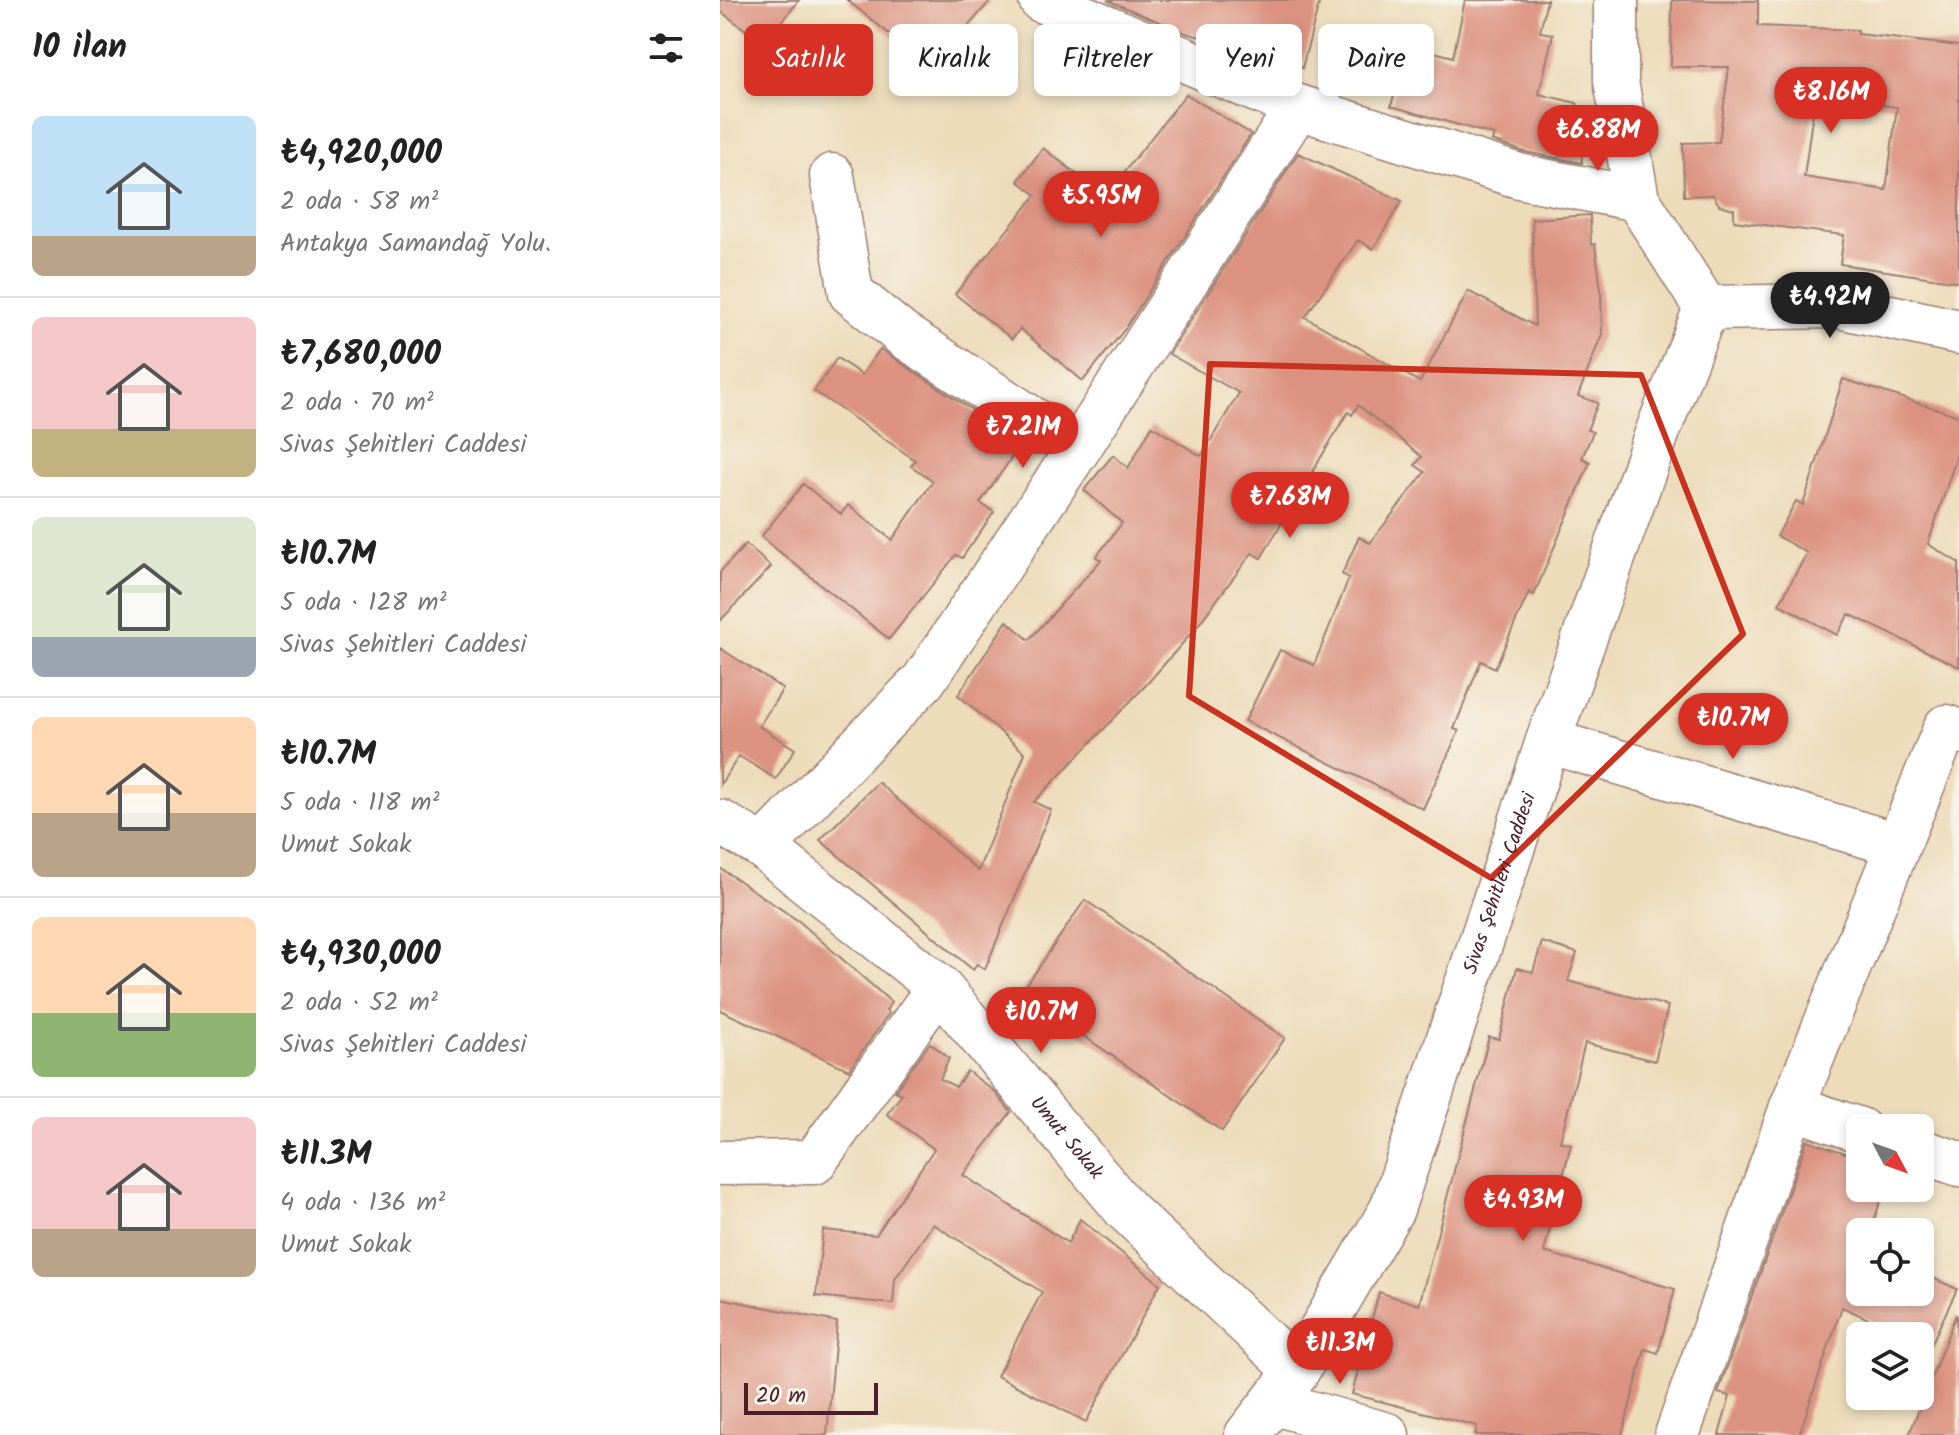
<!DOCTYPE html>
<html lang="tr">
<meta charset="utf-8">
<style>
:root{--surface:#fff;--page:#f6f6f6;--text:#222;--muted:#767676;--line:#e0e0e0;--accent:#d93025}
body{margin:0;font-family:Kalam,sans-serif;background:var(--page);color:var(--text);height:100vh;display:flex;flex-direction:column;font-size:30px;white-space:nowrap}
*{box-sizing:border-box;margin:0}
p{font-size:26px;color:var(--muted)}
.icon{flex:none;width:44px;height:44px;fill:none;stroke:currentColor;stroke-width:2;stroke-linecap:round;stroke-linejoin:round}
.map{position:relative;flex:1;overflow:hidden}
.sheet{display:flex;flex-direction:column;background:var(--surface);width:720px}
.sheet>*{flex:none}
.banner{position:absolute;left:24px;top:24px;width:760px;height:72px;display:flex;gap:16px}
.needle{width:52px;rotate:131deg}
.fabs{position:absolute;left:1126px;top:1114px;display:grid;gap:16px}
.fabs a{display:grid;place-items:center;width:88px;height:88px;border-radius:12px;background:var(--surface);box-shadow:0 4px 12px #0003;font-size:40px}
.scale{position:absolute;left:24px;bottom:20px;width:134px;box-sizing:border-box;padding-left:8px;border:4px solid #4a1f2b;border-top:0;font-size:22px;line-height:28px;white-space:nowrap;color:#4a1f2b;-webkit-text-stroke:6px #f7f3e8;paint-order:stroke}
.price{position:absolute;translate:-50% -68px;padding:0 18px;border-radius:28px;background:var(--accent);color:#fff;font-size:26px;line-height:52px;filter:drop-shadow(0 2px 4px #0008)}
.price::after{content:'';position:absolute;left:50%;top:48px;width:24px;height:18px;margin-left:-12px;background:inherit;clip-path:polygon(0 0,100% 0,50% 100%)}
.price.on{background:#222;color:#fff}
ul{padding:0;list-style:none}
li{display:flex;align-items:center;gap:24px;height:200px;padding:0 32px}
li+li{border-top:2px solid var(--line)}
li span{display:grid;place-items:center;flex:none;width:224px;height:160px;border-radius:12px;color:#555}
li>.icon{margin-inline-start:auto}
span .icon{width:96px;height:96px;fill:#fffc;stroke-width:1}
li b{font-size:34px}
h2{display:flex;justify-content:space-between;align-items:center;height:96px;padding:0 32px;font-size:34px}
.pill{padding:0 28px;border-radius:12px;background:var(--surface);box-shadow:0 4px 12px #0003;font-size:28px;line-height:72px}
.pill.on{background:var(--accent);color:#fff}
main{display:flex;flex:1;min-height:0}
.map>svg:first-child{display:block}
.building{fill:#dc9280;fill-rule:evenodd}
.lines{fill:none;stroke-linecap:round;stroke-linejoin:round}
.minor-casing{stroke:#9c7e72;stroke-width:47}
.minor{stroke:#fff;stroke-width:44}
.marked{fill:none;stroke:#c8321e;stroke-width:6;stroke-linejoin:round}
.labels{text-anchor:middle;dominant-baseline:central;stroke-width:7;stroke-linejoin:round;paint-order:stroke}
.street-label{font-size:20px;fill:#4a1f2b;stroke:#f7f3e8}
</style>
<main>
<section class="sheet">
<h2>10 ilan<svg class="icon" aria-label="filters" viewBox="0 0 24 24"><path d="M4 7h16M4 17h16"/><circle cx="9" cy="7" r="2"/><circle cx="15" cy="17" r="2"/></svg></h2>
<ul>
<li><span style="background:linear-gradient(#bfe0f5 75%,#b9a48a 0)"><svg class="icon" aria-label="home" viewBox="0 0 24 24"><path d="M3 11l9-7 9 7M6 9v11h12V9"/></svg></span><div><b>₺4,920,000</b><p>2 oda · 58 m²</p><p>Antakya Samandağ Yolu.</p></div></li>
<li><span style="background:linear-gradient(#f6c9c9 70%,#c2b280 0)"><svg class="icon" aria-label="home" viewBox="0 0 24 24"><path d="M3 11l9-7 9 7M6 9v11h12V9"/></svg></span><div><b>₺7,680,000</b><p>2 oda · 70 m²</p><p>Sivas Şehitleri Caddesi</p></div></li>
<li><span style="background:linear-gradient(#dfe7d0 75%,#9aa5b1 0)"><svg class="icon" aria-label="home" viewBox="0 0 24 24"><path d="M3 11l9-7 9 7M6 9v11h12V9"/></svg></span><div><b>₺10.7M</b><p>5 oda · 128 m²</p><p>Sivas Şehitleri Caddesi</p></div></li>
<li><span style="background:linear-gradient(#ffd9b3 60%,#b9a48a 0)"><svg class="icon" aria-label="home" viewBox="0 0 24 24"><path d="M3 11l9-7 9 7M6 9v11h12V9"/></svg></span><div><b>₺10.7M</b><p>5 oda · 118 m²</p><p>Umut Sokak</p></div></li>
<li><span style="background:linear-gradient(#ffd9b3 60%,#8fb573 0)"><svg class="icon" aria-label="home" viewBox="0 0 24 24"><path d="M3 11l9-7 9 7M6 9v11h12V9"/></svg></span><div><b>₺4,930,000</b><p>2 oda · 52 m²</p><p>Sivas Şehitleri Caddesi</p></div></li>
<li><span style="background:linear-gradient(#f6c9c9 70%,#b9a48a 0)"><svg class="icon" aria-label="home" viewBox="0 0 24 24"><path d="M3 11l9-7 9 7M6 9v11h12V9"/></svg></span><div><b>₺11.3M</b><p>4 oda · 136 m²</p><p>Umut Sokak</p></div></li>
</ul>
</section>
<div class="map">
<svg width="1239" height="1435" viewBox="0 0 1239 1435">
<rect width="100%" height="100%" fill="#f7f3e8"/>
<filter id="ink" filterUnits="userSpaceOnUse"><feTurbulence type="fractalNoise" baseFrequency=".0125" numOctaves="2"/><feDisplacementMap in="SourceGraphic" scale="16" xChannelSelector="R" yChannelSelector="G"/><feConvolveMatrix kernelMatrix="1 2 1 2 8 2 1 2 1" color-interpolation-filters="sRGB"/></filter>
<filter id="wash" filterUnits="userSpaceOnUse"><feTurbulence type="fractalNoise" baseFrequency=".006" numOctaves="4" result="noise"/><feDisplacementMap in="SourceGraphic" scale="32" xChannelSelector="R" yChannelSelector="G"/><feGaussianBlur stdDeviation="1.8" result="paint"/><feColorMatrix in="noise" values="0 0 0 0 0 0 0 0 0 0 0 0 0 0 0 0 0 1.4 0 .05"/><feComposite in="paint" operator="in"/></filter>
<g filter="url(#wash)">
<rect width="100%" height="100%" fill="#eddcba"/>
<g id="blocks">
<g class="building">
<polygon points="0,0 79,0 45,44 0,11"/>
<polygon points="127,0 271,0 212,68"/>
<polygon points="387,0 600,0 582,68 499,45 501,43 466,33"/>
<polygon points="745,0 827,0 820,32 833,34 819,94 857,103 862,163 805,152 772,141 774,135 671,106 688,45 733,57"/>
<path d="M952,0L1038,1V26L1138,30V34L1239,46V282L1120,264L1124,235L1014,221V209L999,205L993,195L964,196L963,143L999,142L1009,67H951ZM1095,96L1177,107L1166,190L1084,177Z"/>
<polygon points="466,94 531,134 405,329 363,381 300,329 292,339 235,294 316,195 298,181 323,148 385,196"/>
<polygon points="578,153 682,201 653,249 638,240 585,317 700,382 748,291 815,326 812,219 870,215 871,245 875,244 881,290 882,334 858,396 878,403 867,430 873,432 862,458 870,462 814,595 809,592 775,668 761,661 734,729 739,731 703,809 525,721 560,650 594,665 629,578 622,574 639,537 650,543 705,472 695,465 702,457 638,405 632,415 628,412 541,558 532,553 475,629 426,685 314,802 331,810 265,969 257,964 253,970 100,840 158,782 258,871 305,753 238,695 287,621 309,640 381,560 376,557 402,523 364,490 393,455 408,468 432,426 481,456 519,393 449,354"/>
<polygon points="160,349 302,443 260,503 274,512 242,558 236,555 169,639 41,537 83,484 121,514 128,505 172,540 213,481 191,466 195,460 94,391 117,358 142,375"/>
<polygon points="1123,379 1239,416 1239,449 1208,544 1239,563 1239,667 1129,614 1117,635 1059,604 1087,553 1057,536 1076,501 1083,505"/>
<polygon points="26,544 51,567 0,621 0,572"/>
<polygon points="0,648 63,689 39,726 75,749 56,779 19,756 0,785"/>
<polygon points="0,868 80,922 171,1002 166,1011 169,1013 129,1070 0,1010"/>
<polygon points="365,900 565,1038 502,1131 301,993"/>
<polygon points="822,942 857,953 848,981 948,1006 935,1061 865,1043 840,1142 851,1144 824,1252 955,1289 938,1353 925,1349 902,1435 755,1435 757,1426 632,1394 659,1292 699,1305 769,1037 779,1039 797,968 813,972"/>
<polygon points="210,1043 229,1058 220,1079 236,1087 247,1071 274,1091 291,1112 243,1175 348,1243 360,1219 440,1284 366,1422 277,1376 322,1292 213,1224 175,1279 173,1304 96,1296 103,1230 156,1235 214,1149 167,1114 182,1094 175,1091"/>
<polygon points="1087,1140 1140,1158 1140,1188 1165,1188 1150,1232 1140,1232 1140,1292 1200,1292 1200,1272 1237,1289 1210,1347 1200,1343 1200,1336 1186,1336 1122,1307 1079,1435 999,1435 1010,1396 998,1393"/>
<polygon points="0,1298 117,1322 107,1435 0,1435"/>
<polygon points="1236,1314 1239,1435 1189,1435"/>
</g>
</g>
</g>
<g filter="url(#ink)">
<use href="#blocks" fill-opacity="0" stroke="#9c7e72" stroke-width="2"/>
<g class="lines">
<defs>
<g id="minor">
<polyline points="321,0 578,107 799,176 917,199"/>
<polyline points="896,0 896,81 917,199 986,308"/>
<polyline points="112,176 131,293 183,335 358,449"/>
<polyline points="986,308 1119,306 1239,332"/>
<polyline points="828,741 1178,845"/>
<path id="s1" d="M0,822L43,847L219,987L406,1210L577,1371"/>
<polyline points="43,847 204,680 358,449 578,107"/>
<polyline points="1072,1107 1140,1130"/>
<polyline points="1200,1151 1239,1164"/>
<polyline points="0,1163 94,1162 219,987"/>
<polyline points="555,1403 667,1435"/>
<path id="s2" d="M527,1435L577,1371L672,1209L828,741L939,428L986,308"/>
<polyline points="957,1435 1072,1107 1226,727 1239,732"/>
</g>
</defs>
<use href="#minor" class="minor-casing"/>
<use href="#minor" class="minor"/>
</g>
</g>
<path class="marked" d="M490,364L921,375L1023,634L771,878L469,696Z"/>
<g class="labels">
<g class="street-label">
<text stroke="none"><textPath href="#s2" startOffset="612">Sivas Şehitleri Caddesi</textPath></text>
<text stroke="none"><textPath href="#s1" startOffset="472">Umut Sokak</textPath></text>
</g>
</g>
</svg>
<div class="fabs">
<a><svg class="needle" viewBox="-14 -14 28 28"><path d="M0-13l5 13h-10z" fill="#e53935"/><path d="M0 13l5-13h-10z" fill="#767676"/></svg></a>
<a><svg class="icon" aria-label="locate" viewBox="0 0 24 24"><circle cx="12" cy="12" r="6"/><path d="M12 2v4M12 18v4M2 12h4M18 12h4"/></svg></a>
<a><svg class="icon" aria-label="layers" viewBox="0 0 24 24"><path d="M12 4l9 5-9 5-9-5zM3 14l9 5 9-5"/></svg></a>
</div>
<div class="scale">20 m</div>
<b class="price" style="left:1111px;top:135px">₺8.16M</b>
<b class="price" style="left:878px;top:173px">₺6.88M</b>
<b class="price" style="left:381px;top:239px">₺5.95M</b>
<b class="price on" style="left:1110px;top:340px">₺4.92M</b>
<b class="price" style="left:303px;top:470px">₺7.21M</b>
<b class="price" style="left:570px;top:540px">₺7.68M</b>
<b class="price" style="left:1013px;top:761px">₺10.7M</b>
<b class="price" style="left:321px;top:1055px">₺10.7M</b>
<b class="price" style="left:803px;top:1243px">₺4.93M</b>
<b class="price" style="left:620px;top:1386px">₺11.3M</b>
<div class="banner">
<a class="pill on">Satılık</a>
<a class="pill">Kiralık</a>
<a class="pill">Filtreler</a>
<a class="pill">Yeni</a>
<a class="pill">Daire</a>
</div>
</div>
</main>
